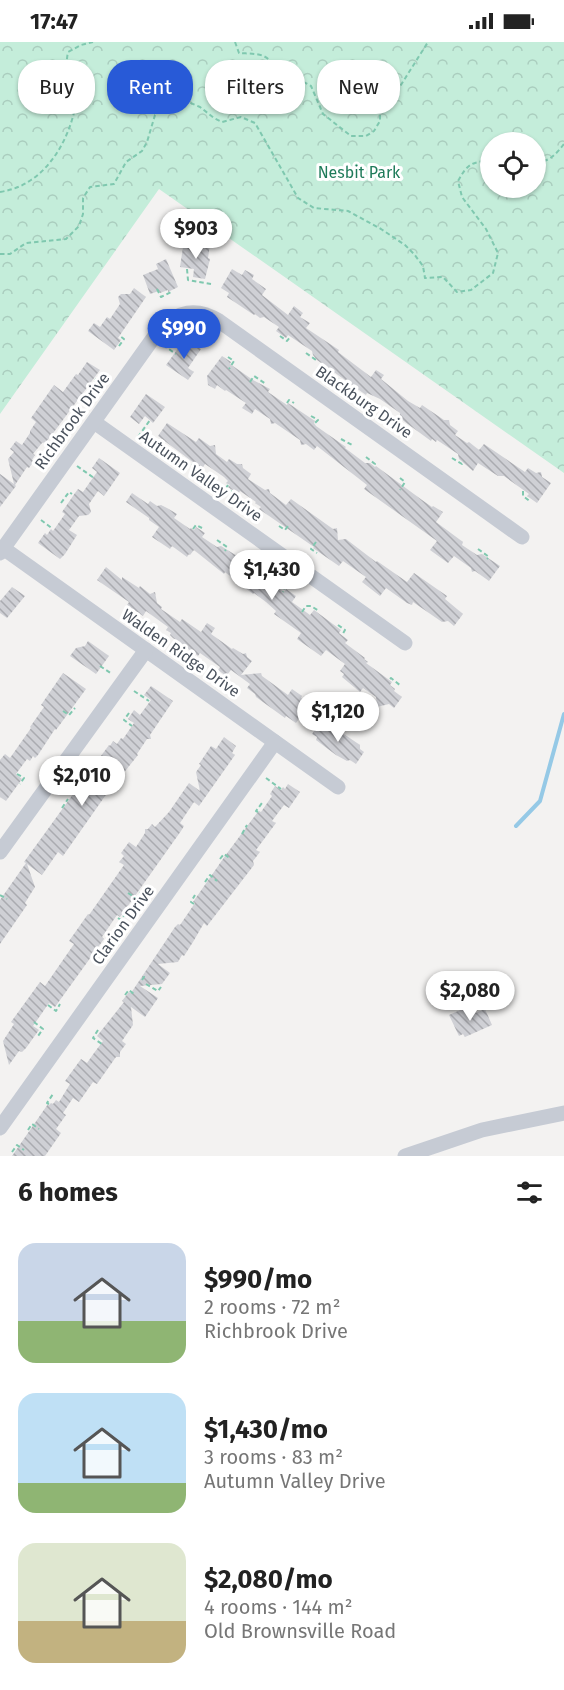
<!DOCTYPE html>
<meta charset="utf-8">
<style>
:root{--surface:#fff;--page:#f2f2f2;--text:#222;--muted:#767676;--accent:#285ad7}
body{margin:0;font-family:"Fira Sans",sans-serif;background:var(--page);color:var(--text);height:100vh;display:flex;flex-direction:column;font-size:22px;white-space:nowrap}
*{box-sizing:border-box;margin:0}
p{font-size:20px;color:var(--muted)}
.icon{flex:none;width:33px;height:33px;fill:none;stroke:currentColor;stroke-width:2;stroke-linecap:round;stroke-linejoin:round}
.map{position:relative;height:1114px;overflow:hidden}
.drawer{display:flex;flex-direction:column;background:var(--surface);flex:1}
.drawer>*{flex:none}
.guide{position:absolute;left:18px;top:18px;width:528px;height:54px;display:flex;gap:12px}
.buttons{position:absolute;left:480px;top:90px;display:grid;gap:12px}
.buttons a{display:grid;place-items:center;width:66px;height:66px;border-radius:50%;background:var(--surface);box-shadow:0 2px 4px #0004;font-size:30px}
.price{position:absolute;translate:-50% -51px;padding:0 14px;border-radius:21px;background:#fff;color:#222;font-size:20px;line-height:39px;filter:drop-shadow(0 2px 3px #0008)}
.price::after{content:'';position:absolute;left:50%;top:36px;width:18px;height:14px;margin-left:-9px;background:inherit;clip-path:polygon(0 0,100% 0,50% 100%)}
.price.active{background:var(--accent);color:#fff}
ul{padding:0;list-style:none}
li{display:flex;align-items:center;gap:18px;height:150px;padding:0 18px}
li span{display:grid;place-items:center;flex:none;width:168px;height:120px;border-radius:18px;color:#555}
li>.icon{margin-inline-start:auto}
span .icon{width:72px;height:72px;fill:#fffc;stroke-width:1}
li b{font-size:26px}
h2{display:flex;justify-content:space-between;align-items:center;height:72px;padding:0 18px;font-size:26px}
.pill{padding:0 21px;border-radius:24px;background:var(--surface);box-shadow:0 2px 4px #0004;font-size:21px;line-height:54px}
.pill.active{background:var(--accent);color:#fff}
.status{display:flex;justify-content:space-between;align-items:center;height:42px;padding:0 30px;background:var(--surface);direction:ltr}
.status svg{height:16px;fill:currentColor}
.map>svg:first-child{display:block}
.forest{fill:url(#forest-crowns);fill-rule:evenodd}
.lines{fill:none;stroke-linecap:round;stroke-linejoin:round}
.stream{stroke:#95c9e6;stroke-width:4}
.building{fill:url(#building-back-hatch)}
.path{stroke:#7fc8af;stroke-width:2;stroke-dasharray:4.5 3;stroke-linecap:butt}
.minor{stroke:#c6cbd4;stroke-width:15}
.labels{text-anchor:middle;dominant-baseline:central;stroke-width:6;stroke-linejoin:round;paint-order:stroke}
.park-label{font-size:16px;fill:#1f7b5a;stroke:#fff}
.street-label{font-size:16px;fill:#4a525d;stroke:#fff}
</style>
<div class="status"><b>17:47</b><svg viewBox="0 0 49 12"><path d="M0 12V9h3v3zM5 12V6h3v6zM10 12V3h3v9zM15 12V0h3v12zM26 1h20v11H26zM47 4h2v5h-2z"/></svg></div>
<div class="map">
<svg width="564" height="1114" viewBox="0 0 564 1114">
<defs>
<pattern id="forest-crowns" width="20" height="18" patternUnits="userSpaceOnUse" patternTransform="scale(1.5)"><rect width="20" height="18" fill="#c4edda"/><path d="M2 6a3 3 0 1 1 6 0M12 15a3 3 0 1 1 6 0" fill="none" stroke="#aacdbe"/></pattern>
<pattern id="building-back-hatch" width="6" height="6" patternUnits="userSpaceOnUse" patternTransform="scale(1.5)"><rect width="6" height="6" fill="#cfd0d5"/><path d="M-1 5l2 2M0 0l6 6M5-1l2 2" fill="none" stroke="#aaabb0"/></pattern>
</defs>
<rect width="100%" height="100%" fill="#f3f2f1"/>
<path class="forest" d="M0,0H564V431L159,147L0,372ZM490,100H536V146H490Z"/>
<g class="lines">
<polyline class="stream" points="516,784 540,759 564,672"/>
</g>
<g class="building">
<polygon points="201,202 210,203 208,216 210,217 205,237 193,235 194,227 180,225 183,205 200,208"/>
<polygon points="166,217 178,245 168,250 168,248 160,251 159,249 150,252 143,233 158,227 156,222"/>
<polygon points="232,227 242,233 245,228 254,233 252,237 266,247 262,253 288,273 294,264 303,271 300,275 310,281 306,286 339,308 338,310 371,335 376,328 384,333 381,337 408,359 420,366 422,363 444,378 449,378 450,383 458,389 455,393 467,401 469,400 479,408 484,402 525,430 528,426 536,431 541,430 542,435 551,441 537,461 527,454 529,452 504,434 498,434 478,421 473,429 459,417 458,412 437,398 436,400 432,397 431,399 405,380 400,376 400,371 380,357 367,351 366,353 317,318 313,313 312,309 288,293 286,296 276,289 279,285 264,275 260,276 255,272 254,273 227,255 229,251 221,246"/>
<polygon points="134,246 146,255 118,296 121,298 114,308 88,289 94,281 100,285 107,275 110,277 120,262 118,255 121,252 130,252"/>
<polygon points="191,299 201,307 188,326 194,330 188,338 166,323 179,305 185,304"/>
<polygon points="222,314 231,320 230,322 253,338 270,347 268,350 287,363 288,361 315,379 314,381 316,384 346,405 345,406 365,421 370,421 375,425 376,424 422,458 432,465 433,464 443,470 436,480 463,500 462,503 477,513 482,512 500,524 489,539 475,529 472,530 471,526 454,514 448,521 430,508 437,499 364,447 367,443 317,404 314,408 306,402 301,403 300,398 275,381 271,382 270,377 255,367 252,372 242,366 246,361 226,348 225,349 217,343 215,347 208,343 207,334"/>
<polygon points="87,320 100,328 54,390 46,400 42,401 33,412 35,413 32,418 34,419 29,426 27,425 15,443 16,444 0,465 0,432 14,442 8,417 14,410 10,407 16,399 22,403 30,391 30,389 36,380 31,376 54,343 63,350 76,332 78,333"/>
<polygon points="146,352 165,365 153,381 145,374 139,382 130,375"/>
<polygon points="167,381 196,400 199,396 210,404 215,403 216,412 227,420 229,417 237,422 242,422 243,426 251,432 248,437 265,448 269,447 270,451 286,463 291,457 333,487 337,486 338,498 346,497 376,520 377,519 407,540 414,531 447,554 445,557 463,572 454,584 448,579 442,580 413,560 412,563 407,561 386,546 380,554 362,540 366,535 343,519 339,524 313,506 314,505 259,467 261,465 255,461 256,460 240,449 238,452 228,445 230,443 226,441 228,439 224,435 205,422 202,427 158,394"/>
<polygon points="99,416 120,431 104,454 98,449 89,462 91,470 88,473 79,474 69,488 77,493 65,512 60,517 38,501 45,491 47,493 51,487 53,489 65,472 62,470 75,451 78,447 83,450 97,430 92,426"/>
<polygon points="132,451 148,462 150,459 157,464 161,463 167,466 177,472 174,476 190,487 191,486 194,488 196,485 205,491 202,495 217,505 221,504 237,514 234,518 245,526 250,525 266,535 263,539 275,547 278,546 284,550 286,547 296,554 292,560 310,573 314,568 341,588 339,591 348,598 345,601 365,616 364,617 368,620 366,621 392,640 390,643 395,647 394,649 402,655 394,666 389,662 377,665 376,655 363,646 360,650 342,635 344,632 340,629 345,622 326,608 321,614 297,597 301,591 274,572 276,569 266,560 254,551 253,552 225,530 224,532 194,508 190,513 189,512 187,515 172,504 170,507 152,495 159,485 149,478 149,476 126,460"/>
<polygon points="106,525 122,538 122,535 139,546 140,544 150,552 155,550 157,561 162,565 161,567 180,580 182,577 201,590 207,581 215,586 211,592 232,607 233,606 243,612 246,611 247,615 252,619 241,633 261,631 262,634 288,653 292,647 302,654 301,656 309,662 296,681 286,674 285,676 256,655 255,652 247,646 250,642 231,628 226,634 218,628 220,625 200,611 198,614 173,596 170,593 171,591 166,588 168,585 146,569 143,574 127,563 129,560 97,538"/>
<polygon points="12,545 25,554 7,576 0,571 0,559"/>
<polygon points="88,599 109,614 96,632 70,614 76,606 85,604"/>
<polygon points="63,631 86,647 56,688 55,687 38,713 35,716 33,714 30,719 27,717 16,732 22,737 6,759 0,755 0,718 5,712 10,716 31,686 30,685 44,665 41,663"/>
<polygon points="151,644 173,659 150,693 151,697 147,697 137,712 138,713 118,738 119,742 115,742 112,747 110,747 63,814 58,810 42,833 27,822 35,845 25,861 27,863 0,902 0,858 26,821 24,820 79,744 82,746 98,724 95,722 109,703 110,704 113,699 117,702 121,696 123,697 134,681 128,677 134,668 140,673 151,658 144,653"/>
<polygon points="320,681 326,685 329,682 360,703 360,707 364,710 356,722 350,718 347,719 336,713 316,698 317,695 312,692"/>
<polygon points="224,695 236,704 232,711 235,713 199,764 194,760 180,781 184,784 181,789 120,875 117,873 102,895 104,897 55,965 49,961 33,984 39,988 26,1006 22,1010 19,1009 9,1023 3,999 14,982 11,980 40,940 45,944 74,902 69,899 88,872 89,873 124,823 119,820 124,814 121,811 129,800 136,805 145,791 145,787 148,787 152,782 155,785 169,770 189,741 200,749 196,730 201,723 199,722 211,704 216,707"/>
<polygon points="288,742 300,750 289,766 284,763 272,779 276,781 256,808 260,810 253,819 254,823 207,884 204,881 193,900 184,914 182,913 178,920 158,922 170,931 162,942 140,944 158,956 145,975 131,965 133,983 122,999 126,1002 120,1010 120,1015 116,1015 97,1042 93,1040 79,1060 73,1056 63,1071 66,1073 56,1087 61,1091 45,1114 12,1114 48,1062 49,1063 51,1061 53,1062 56,1058 59,1060 70,1042 65,1039 81,1017 87,1021 94,1011 103,999 97,994 124,960 122,959 129,950 131,951 175,885 178,882 180,883 195,861 193,860 225,814 257,771 259,769 261,770 272,754 270,752 275,744 281,748 283,745 285,747"/>
<polygon points="465,966 468,974 485,967 492,983 465,995 463,992 459,994 449,973"/>
</g>
<g class="lines">
<g class="path">
<path d="M235,0L239,11C249,12 266,10 271,21C274,26 274,31 277,36L287,38H300L311,44L323,72L351,94H366L374,89L380,79V60L384,53L399,46L428,0"/>
<path d="M536,119C549,121 556,112 564,102"/>
<path d="M0,150C11,148 21,145 31,138C61,118 78,75 78,39C68,28 65,25 68,10L81,3L93,0"/>
<path d="M0,212H10L26,201L66,197L79,184L83,172V156L90,145L114,142L126,120L142,109L147,100L155,73L170,60L186,59L200,65L214,76L222,80L241,75L255,81L298,156L314,166L348,169L381,187L405,203L414,212L423,224L425,236L443,235L457,250L471,248L493,231L498,211L486,187L462,155L458,139C468,121 471,121 490,118"/>
<polyline points="187,227 188,238 211,242"/>
<polyline points="157,247 161,255 173,249"/>
<polyline points="280,294 287,299 290,295"/>
<polyline points="163,303 176,312"/>
<polyline points="119,304 124,297 120,294"/>
<polyline points="306,311 316,318"/>
<polyline points="228,315 234,319 229,327"/>
<polyline points="336,336 347,344 349,342"/>
<polyline points="250,340 254,334 266,342"/>
<polyline points="89,349 97,338 95,337"/>
<polyline points="287,361 289,358 294,361"/>
<polyline points="311,374 318,378 315,381"/>
<polyline points="138,395 150,378"/>
<polyline points="341,397 352,403"/>
<polyline points="366,415 375,422 373,425"/>
<polyline points="452,416 462,422 464,419"/>
<polyline points="192,422 204,431"/>
<polyline points="77,424 94,436"/>
<polyline points="400,436 405,440 400,448"/>
<polyline points="228,443 226,446 232,450"/>
<polyline points="523,449 523,454 531,460"/>
<polyline points="61,461 69,450 72,452"/>
<polyline points="248,463 259,470 260,469"/>
<polyline points="41,478 53,487"/>
<polyline points="279,484 285,488 288,484"/>
<polyline points="193,487 196,483 202,486"/>
<polyline points="217,498 227,505 225,509"/>
<polyline points="316,500 311,507 317,511"/>
<polyline points="478,507 489,515 487,517"/>
<polyline points="246,519 256,526 254,529"/>
<polyline points="275,540 285,547 283,550"/>
<polyline points="302,570 306,564 311,564 319,569"/>
<polyline points="338,583 345,588 342,593"/>
<polyline points="100,624 112,632"/>
<polyline points="390,637 391,636 401,644"/>
<polyline points="134,649 149,659"/>
<polyline points="63,669 69,673 75,666"/>
<polyline points="129,671 124,678 132,684"/>
<polyline points="97,716 92,723 100,729"/>
<polyline points="17,732 24,736 20,742"/>
<polyline points="266,736 281,747"/>
<polyline points="75,747 78,742 85,747"/>
<polyline points="62,766 68,757"/>
<polyline points="258,770 256,769 262,761"/>
<polyline points="242,792 247,783"/>
<polyline points="220,817 224,812 231,817"/>
<polyline points="205,840 210,833 217,839"/>
<polyline points="128,851 136,856 141,850"/>
<polyline points="0,853 7,857"/>
<polyline points="194,862 191,860 195,853"/>
<polyline points="118,876 121,878 125,872"/>
<polyline points="142,938 144,935 146,936"/>
<polyline points="146,942 158,949 161,945"/>
<polyline points="125,953 129,948 135,953"/>
<polyline points="48,963 56,969 60,962"/>
<polyline points="34,980 43,987 38,994"/>
<polyline points="98,988 93,996 102,1002"/>
<polyline points="49,1062 47,1061 53,1052"/>
<polyline points="28,1088 32,1082 39,1087"/>
<polyline points="12,1110 17,1103 24,1108"/>
</g>
<g class="minor">
<polyline points="94,380 405,601"/>
<polyline points="3,506 338,745"/>
<path d="M0,511L159,288C178,269 196,265 219,279L522,495"/>
<polyline points="0,810 146,608"/>
<polyline points="0,1086 275,700"/>
<polyline points="405,1114 482,1088 564,1071"/>
</g>
</g>
<g class="labels">
<g class="park-label">
<text x="359" y="130">Nesbit Park</text>
</g>
<g class="street-label">
<text transform="translate(364 360) rotate(35)">Blackburg Drive</text>
<text transform="translate(72 379) rotate(-54)">Richbrook Drive</text>
<text transform="translate(201 434) rotate(35)">Autumn Valley Drive</text>
<text transform="translate(181 611) rotate(35)">Walden Ridge Drive</text>
<text transform="translate(123 883) rotate(-54)">Clarion Drive</text>
</g>
</g>
</svg>
<div class="buttons">
<a><svg class="icon" aria-label="locate" viewBox="0 0 24 24"><circle cx="12" cy="12" r="6"/><path d="M12 2v4M12 18v4M2 12h4M18 12h4"/></svg></a>
</div>
<b class="price" style="left:196px;top:218px">$903</b>
<b class="price active" style="left:184px;top:318px">$990</b>
<b class="price" style="left:272px;top:559px">$1,430</b>
<b class="price" style="left:338px;top:701px">$1,120</b>
<b class="price" style="left:82px;top:765px">$2,010</b>
<b class="price" style="left:470px;top:980px">$2,080</b>
<div class="guide">
<a class="pill">Buy</a>
<a class="pill active">Rent</a>
<a class="pill">Filters</a>
<a class="pill">New</a>
</div>
</div>
<section class="drawer">
<h2>6 homes<svg class="icon" aria-label="filters" viewBox="0 0 24 24"><path d="M4 7h16M4 17h16"/><circle cx="9" cy="7" r="2"/><circle cx="15" cy="17" r="2"/></svg></h2>
<ul>
<li><span style="background:linear-gradient(#c9d6e8 65%,#8fb573 0)"><svg class="icon" aria-label="home" viewBox="0 0 24 24"><path d="M3 11l9-7 9 7M6 9v11h12V9"/></svg></span><div><b>$990/mo</b><p>2 rooms · 72 m²</p><p>Richbrook Drive</p></div></li>
<li><span style="background:linear-gradient(#bfe0f5 75%,#8fb573 0)"><svg class="icon" aria-label="home" viewBox="0 0 24 24"><path d="M3 11l9-7 9 7M6 9v11h12V9"/></svg></span><div><b>$1,430/mo</b><p>3 rooms · 83 m²</p><p>Autumn Valley Drive</p></div></li>
<li><span style="background:linear-gradient(#dfe7d0 65%,#c2b280 0)"><svg class="icon" aria-label="home" viewBox="0 0 24 24"><path d="M3 11l9-7 9 7M6 9v11h12V9"/></svg></span><div><b>$2,080/mo</b><p>4 rooms · 144 m²</p><p>Old Brownsville Road</p></div></li>
</ul>
</section>
